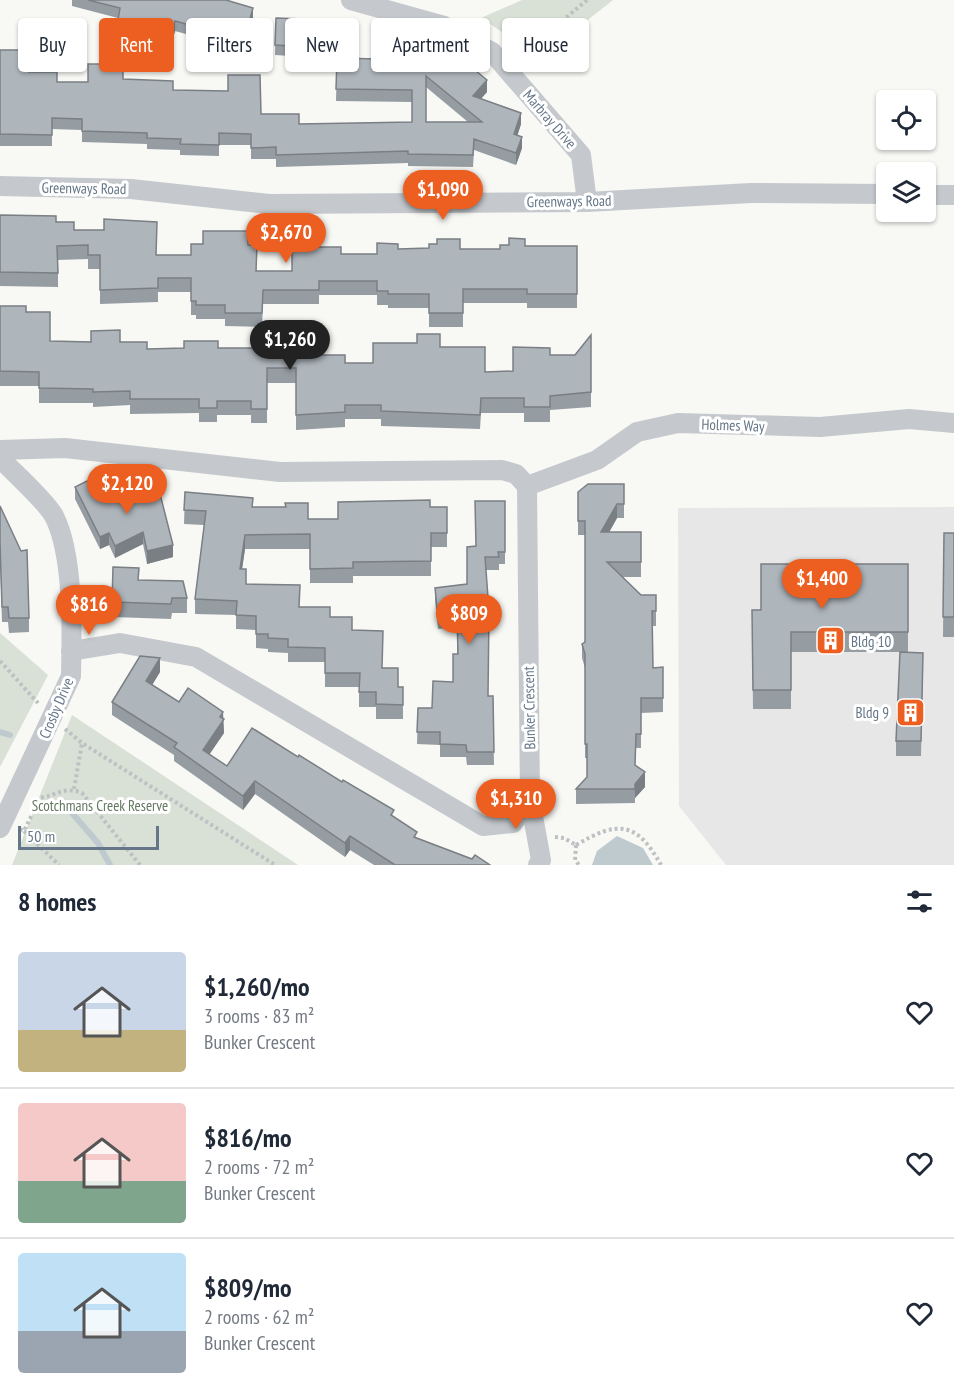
<!DOCTYPE html>
<meta charset="utf-8">
<style>
:root{--surface:#fff;--page:#f6f6f7;--text:#1f2937;--muted:#747a83;--line:#e0e1e3;--accent:#ed5f20}
body{margin:0;font-family:"PT Sans Narrow",sans-serif;background:var(--page);color:var(--text);height:100vh;display:flex;flex-direction:column;font-size:22px;white-space:nowrap}
*{box-sizing:border-box;margin:0}
p{font-size:20px;color:var(--muted)}
.icon{flex:none;width:33px;height:33px;fill:none;stroke:currentColor;stroke-width:2;stroke-linecap:round;stroke-linejoin:round}
.map{position:relative;height:865px;overflow:hidden}
.panel{display:flex;flex-direction:column;background:var(--surface);flex:1}
.panel>*{flex:none}
.hud{position:absolute;left:18px;top:18px;width:600px;height:54px;display:flex;gap:12px}
.buttons{position:absolute;left:876px;top:90px;display:grid;gap:12px}
.buttons a{display:grid;place-items:center;width:60px;height:60px;border-radius:6px;background:var(--surface);box-shadow:0 2px 4px #0004;font-size:30px}
.scale{position:absolute;left:18px;bottom:15px;width:141px;box-sizing:border-box;padding-left:6px;border:3px solid #657688;border-top:0;font-size:16px;line-height:21px;white-space:nowrap;color:#657688;-webkit-text-stroke:4px #fff;paint-order:stroke}
.price{position:absolute;translate:-50% -51px;padding:0 14px;border-radius:21px;background:var(--accent);color:#fff;font-size:20px;line-height:39px;filter:drop-shadow(0 2px 3px #0008)}
.price::after{content:'';position:absolute;left:50%;top:36px;width:18px;height:14px;margin-left:-9px;background:inherit;clip-path:polygon(0 0,100% 0,50% 100%)}
.price.current{background:#222;color:#fff}
ul{padding:0;list-style:none}
li{display:flex;align-items:center;gap:18px;height:150px;padding:0 18px}
li+li{border-top:2px solid var(--line)}
li span{display:grid;place-items:center;flex:none;width:168px;height:120px;border-radius:6px;color:#555}
li>.icon{margin-inline-start:auto}
span .icon{width:72px;height:72px;fill:#fffc;stroke-width:1}
li b{font-size:26px}
h2{display:flex;justify-content:space-between;align-items:center;height:72px;padding:0 18px;font-size:26px}
.chip{padding:0 21px;border-radius:6px;background:var(--surface);box-shadow:0 2px 4px #0004;font-size:21px;line-height:54px}
.chip.current{background:var(--accent);color:#fff}
.map>svg:first-child{display:block}
.built{fill:#e6e7e6}
.green{fill:#d9e0d6}
.water{fill:#bfcacf}
.lines{fill:none;stroke-linecap:round;stroke-linejoin:round}
.stream{stroke:#bfcacf;stroke-width:6}
.path{stroke:#bec1c3;stroke-width:4;stroke-dasharray:3 3;stroke-linecap:butt}
.minor{stroke:#c5c9cd;stroke-width:20}
.wall{fill:#969da2;fill-rule:evenodd}
.shaded-wall{fill:#7a7f84}
.building{fill:#aeb6bc;stroke:#7a7f84;stroke-width:1.5;fill-rule:evenodd}
.labels{text-anchor:middle;dominant-baseline:central;stroke-width:6;stroke-linejoin:round;paint-order:stroke}
.street-label{font-size:15px;fill:#657688;stroke:#fff}
.poi-label{font-size:15px;fill:#657688;stroke:#fff;text-anchor:start}
.park-label{font-size:15px;fill:#647961;stroke:#fff}
</style>
<div class="map">
<svg width="954" height="865" viewBox="0 0 954 865">
<rect width="100%" height="100%" fill="#f8f8f5"/>
<polygon class="built" points="954,507 954,865 726,865 679,806 678,508"/>
<g class="green">
<polygon points="522,0 613,0 536,61 511,38 481,18"/>
<polygon points="0,633 48,675 0,767"/>
<polygon points="72,715 298,865 12,865"/>
</g>
<polygon class="water" points="617,836 643,848 653,865 592,865 597,851"/>
<g class="lines">
<g class="stream">
<polyline points="0,732 10,735"/>
<polyline points="72,813 98,843 110,865"/>
</g>
<g class="path">
<polyline points="508,43 543,21 562,21 587,0"/>
<polyline points="0,661 38,703"/>
<polyline points="65,729 82,743 275,865"/>
<polyline points="74,789 82,743"/>
<path d="M20,829L24,831L40,798C57,795 65,786 82,793L140,865"/>
<polyline points="24,831 59,865"/>
<polyline points="555,837 564,838 576,845"/>
<path d="M576,845C617,821 636,820 661,865"/>
<polyline points="576,845 575,860 579,865"/>
</g>
<g class="minor">
<polyline points="351,0 444,26 492,52 581,155 587,202"/>
<polyline points="0,186 131,189 269,204 587,202 751,193 886,194"/>
<polyline points="926,195 954,195"/>
<polyline points="0,450 65,448 280,472 502,470 516,474 527,486 530,800 513,823 483,826 196,657 120,643 71,651"/>
<path d="M0,458C13,472 45,500 54,516C74,555 72,632 71,676L0,828"/>
<polyline points="527,486 597,460 637,432 678,423 820,427 909,419 954,423"/>
<polyline points="530,800 541,860 538,865"/>
</g>
</g>
<g class="wall">
<polygon points="72,0 226,0 253,18 244,50 175,31 173,38 141,30 141,32 136,31 135,35 118,30 118,18 72,6"/>
<polygon points="276,18 303,23 313,27 324,27 324,63 291,62 291,56 275,55"/>
<path d="M0,50L29,72L57,82H88L123,79L173,90L261,114L299,124L412,122V102L336,101L337,58L377,59L487,92L480,99L521,124L517,136L522,148L516,165L474,150L473,167L408,166V163L276,167V159H251V145H219V156L180,155V150L147,149V144L82,142V130L52,129V146H0ZM426,87L468,122H426Z"/>
<polygon points="0,215 56,222 74,230 156,255 191,255 248,245 257,271 292,271 341,254 377,254 398,249 500,249 525,246 577,246 577,308 527,308 527,303 463,303 463,327 429,327 429,308 388,308 388,305 377,305 377,295 319,295 319,304 263,304 262,327 225,326 225,319 196,319 196,315 191,315 191,292 158,292 158,302 100,304 100,269 88,269 88,259 58,260 58,287 0,286"/>
<polygon points="0,306 26,312 50,341 120,342 147,349 218,348 313,355 345,363 373,363 440,347 485,372 513,371 550,355 575,355 591,335 591,407 550,410 550,422 524,422 524,413 481,413 480,429 381,426 381,419 345,419 345,427 296,430 296,383 267,383 267,423 251,423 251,415 217,415 217,422 199,422 199,413 130,414 130,405 93,407 93,403 39,403 39,386 0,386"/>
<polygon points="91,484 106,497 146,493 173,557 147,564 143,544 115,558 109,545 100,549 75,499 75,487"/>
<polygon points="624,484 624,518 617,518 609,532 641,532 641,577 622,577 641,595 656,595 656,626 653,626 653,668 663,667 663,712 641,713 641,748 636,748 635,765 645,787 635,798 635,803 576,804 576,789 587,777 587,758 585,758 585,668 582,658 582,644 585,642 585,535 578,535 578,492"/>
<polygon points="185,492 308,519 338,519 430,507 447,507 447,547 431,547 431,576 353,576 353,583 310,583 310,549 245,549 242,569 246,584 300,607 330,617 352,630 398,687 403,687 403,719 376,719 376,707 359,707 359,687 325,687 325,662 288,662 288,653 268,652 268,649 256,648 256,630 236,629 236,615 195,614 195,599 204,525 184,524"/>
<polygon points="505,501 505,564 499,564 499,570 486,570 488,696 493,696 494,765 467,765 466,757 440,757 440,745 417,744 418,708 432,708 453,682 457,654 457,627 438,629 435,600 435,588 467,584 476,546"/>
<polygon points="0,506 29,618 29,632 9,633 8,622 2,622 0,557"/>
<polygon points="944,533 954,533 954,637 943,637"/>
<polygon points="908,564 908,652 791,652 791,709 753,709 752,610 761,610"/>
<polygon points="139,580 187,598 187,613 172,613 171,619 112,617 112,602"/>
<polygon points="923,668 921,756 896,756 896,741"/>
<polygon points="160,672 152,685 179,702 223,719 224,733 209,754 227,766 298,757 394,817 417,838 472,859 490,865 374,865 350,850 345,857 255,794 243,810 174,761 174,755 112,715 112,702"/>
</g>
<g class="shaded-wall">
<polygon points="253,8 253,18 244,50 244,40"/>
<polygon points="175,21 175,31 173,38 173,28"/>
<polygon points="487,80 487,92 473,108 473,96"/>
<polygon points="521,113 521,124 514,146 514,134"/>
<polygon points="522,137 522,148 516,165 516,153"/>
<polygon points="617,504 617,518 601,547 601,532"/>
<polygon points="143,532 143,544 115,558 115,546"/>
<polygon points="109,533 109,545 100,549 100,537"/>
<polygon points="245,535 245,549 240,583 240,569"/>
<polygon points="173,545 173,557 147,564 147,551"/>
<polygon points="160,658 160,672 146,695 146,681"/>
<polygon points="223,712 224,733 203,764 203,750"/>
<polygon points="645,772 645,787 635,798 635,784"/>
<polygon points="255,781 255,794 243,810 243,796"/>
<polygon points="350,836 350,850 345,857 345,843"/>
</g>
<g class="building">
<polygon points="88,0 226,0 253,8 244,40 175,21 173,28 141,19 141,22 136,21 135,25 118,20 120,8"/>
<polygon points="276,18 303,19 303,23 313,24 313,27 324,27 324,53 291,52 291,46 275,45"/>
<path d="M0,50H28L29,72H57V82H88V64H123V79L173,81V90L228,91V75H260L261,114H299V124L412,122V90L336,89L337,58L377,59V54L432,53L470,66L487,80L473,96L521,113L514,134L522,137L516,153L474,139L473,155L408,154V151L276,155V147L251,148V134L219,133V145L180,144L181,139L147,138V133L82,131V119L52,118V135L0,134ZM426,76L482,122H426Z"/>
<polygon points="0,215 56,216 56,222 74,222 74,230 104,230 104,219 157,222 156,255 191,255 191,244 203,244 203,231 248,231 248,245 257,245 256,271 292,271 292,247 341,247 341,254 377,254 377,243 398,244 398,249 429,248 429,244 437,244 437,239 460,239 460,249 500,249 500,245 509,245 509,238 525,239 525,246 577,246 577,294 527,294 527,289 463,289 463,313 429,313 429,294 388,294 388,291 377,291 377,281 319,281 319,290 263,290 262,313 225,313 225,305 196,305 196,301 191,301 191,278 158,278 158,288 100,290 100,255 88,255 88,245 57,246 58,273 0,272"/>
<polygon points="0,306 26,306 26,312 50,312 50,341 91,342 91,331 120,330 120,342 147,342 147,349 184,348 184,341 218,341 218,348 274,348 274,340 312,340 313,355 345,355 345,363 373,363 373,343 417,343 417,334 440,334 440,347 485,347 485,372 513,371 513,347 550,348 550,355 575,355 591,335 591,392 550,396 550,407 524,407 524,398 481,398 480,415 381,411 381,405 345,405 345,412 296,415 296,368 267,368 267,409 251,409 251,401 217,401 217,408 199,408 199,399 130,399 130,391 93,392 93,389 39,388 39,372 0,371"/>
<polygon points="89,480 91,484 98,481 106,497 144,487 146,493 159,490 173,545 147,551 143,532 115,546 109,533 100,537 75,487"/>
<polygon points="588,484 624,484 624,504 617,504 601,532 641,532 641,562 607,562 641,595 656,595 656,611 652,611 653,668 663,667 663,698 641,698 641,734 636,734 635,765 645,772 635,784 635,789 576,789 587,777 587,744 585,744 585,654 582,644 585,642 585,521 578,521 578,492"/>
<polygon points="185,492 253,498 252,507 286,507 285,503 308,503 308,519 338,519 338,502 430,500 430,507 447,507 447,533 431,533 431,561 353,562 353,568 310,569 310,534 245,535 240,569 246,569 246,584 300,585 299,607 330,607 330,617 352,617 352,630 383,631 382,668 398,668 398,687 403,687 403,705 376,704 376,692 359,692 360,673 325,673 325,648 288,647 288,639 268,638 268,634 256,634 256,616 236,615 237,601 195,599 206,511 184,510"/>
<polygon points="475,501 505,501 505,552 498,552 499,557 485,557 489,611 488,696 493,696 494,752 467,752 466,745 440,744 440,732 417,732 418,708 432,708 433,681 453,682 453,654 458,654 457,615 438,617 435,588 467,584 467,547 476,546"/>
<polygon points="0,506 21,551 27,550 29,618 9,618 8,607 2,607 0,542"/>
<polygon points="944,533 954,533 954,617 943,617"/>
<polygon points="761,564 908,564 908,632 791,632 791,690 753,690 752,610 761,610"/>
<polygon points="113,567 139,568 138,580 183,581 187,598 172,598 171,604 112,602"/>
<polygon points="900,652 923,653 921,741 896,741"/>
<polygon points="140,656 160,658 146,681 179,702 188,688 223,712 220,717 224,719 203,750 227,766 252,728 298,757 299,755 342,782 343,780 394,810 391,815 417,832 414,837 472,859 475,855 490,865 395,865 350,836 345,843 255,781 243,796 174,747 177,743 112,702"/>
</g>
<defs>
<symbol id="building-square" viewBox="-11 -11 22 22"><rect x="-9" y="-9" width="18" height="18" rx="4" fill="#ed5f20" stroke="#fff"/><path d="M-4-6H4V6H1V3H-1V6H-4ZM-2.5-4.3h1.7v1.8h-1.7ZM.8-4.3h1.7v1.8H.8ZM-2.5-1h1.7V.8h-1.7ZM.8-1h1.7V.8H.8Z" fill="#fff"/></symbol>
</defs>
<g fill-rule="evenodd">
<use href="#building-square" x="814" y="624" width="33" height="33"/>
<use href="#building-square" x="894" y="696" width="33" height="33"/>
</g>
<g class="labels">
<g class="street-label">
<text transform="translate(550 119) rotate(49)">Marbray Drive</text>
<text transform="translate(84 188) rotate(1)">Greenways Road</text>
<text transform="translate(569 201) rotate(-1)">Greenways Road</text>
<text transform="translate(733 425) rotate(2)">Holmes Way</text>
<text transform="translate(56 708) rotate(-67)">Crosby Drive</text>
<text transform="translate(529 708) rotate(-91)">Bunker Crescent</text>
</g>
<g class="poi-label">
<text x="851" y="641">Bldg 10</text>
<text x="889" y="712" text-anchor="end">Bldg 9</text>
</g>
<g class="park-label">
<text x="100" y="805">Scotchmans Creek Reserve</text>
</g>
</g>
</svg>
<div class="buttons">
<a><svg class="icon" aria-label="locate" viewBox="0 0 24 24"><circle cx="12" cy="12" r="6"/><path d="M12 2v4M12 18v4M2 12h4M18 12h4"/></svg></a>
<a><svg class="icon" aria-label="layers" viewBox="0 0 24 24"><path d="M12 4l9 5-9 5-9-5zM3 14l9 5 9-5"/></svg></a>
</div>
<div class="scale">50 m</div>
<b class="price" style="left:443px;top:221px">$1,090</b>
<b class="price" style="left:286px;top:264px">$2,670</b>
<b class="price current" style="left:290px;top:371px">$1,260</b>
<b class="price" style="left:127px;top:515px">$2,120</b>
<b class="price" style="left:822px;top:610px">$1,400</b>
<b class="price" style="left:89px;top:636px">$816</b>
<b class="price" style="left:469px;top:645px">$809</b>
<b class="price" style="left:516px;top:830px">$1,310</b>
<div class="hud">
<a class="chip">Buy</a>
<a class="chip current">Rent</a>
<a class="chip">Filters</a>
<a class="chip">New</a>
<a class="chip">Apartment</a>
<a class="chip">House</a>
</div>
</div>
<section class="panel">
<h2>8 homes<svg class="icon" aria-label="filters" viewBox="0 0 24 24"><path d="M4 7h16M4 17h16"/><circle cx="9" cy="7" r="2"/><circle cx="15" cy="17" r="2"/></svg></h2>
<ul>
<li><span style="background:linear-gradient(#c9d6e8 65%,#c2b280 0)"><svg class="icon" aria-label="home" viewBox="0 0 24 24"><path d="M3 11l9-7 9 7M6 9v11h12V9"/></svg></span><div><b>$1,260/mo</b><p>3 rooms · 83 m²</p><p>Bunker Crescent</p></div><svg class="icon" aria-label="heart" viewBox="0 0 24 24"><path d="M12 20l-8-8c-3-5 5-10 8-4 3-6 11-1 8 4z"/></svg></li>
<li><span style="background:linear-gradient(#f6c9c9 65%,#7fa58c 0)"><svg class="icon" aria-label="home" viewBox="0 0 24 24"><path d="M3 11l9-7 9 7M6 9v11h12V9"/></svg></span><div><b>$816/mo</b><p>2 rooms · 72 m²</p><p>Bunker Crescent</p></div><svg class="icon" aria-label="heart" viewBox="0 0 24 24"><path d="M12 20l-8-8c-3-5 5-10 8-4 3-6 11-1 8 4z"/></svg></li>
<li><span style="background:linear-gradient(#bfe0f5 65%,#9aa5b1 0)"><svg class="icon" aria-label="home" viewBox="0 0 24 24"><path d="M3 11l9-7 9 7M6 9v11h12V9"/></svg></span><div><b>$809/mo</b><p>2 rooms · 62 m²</p><p>Bunker Crescent</p></div><svg class="icon" aria-label="heart" viewBox="0 0 24 24"><path d="M12 20l-8-8c-3-5 5-10 8-4 3-6 11-1 8 4z"/></svg></li>
</ul>
</section>
